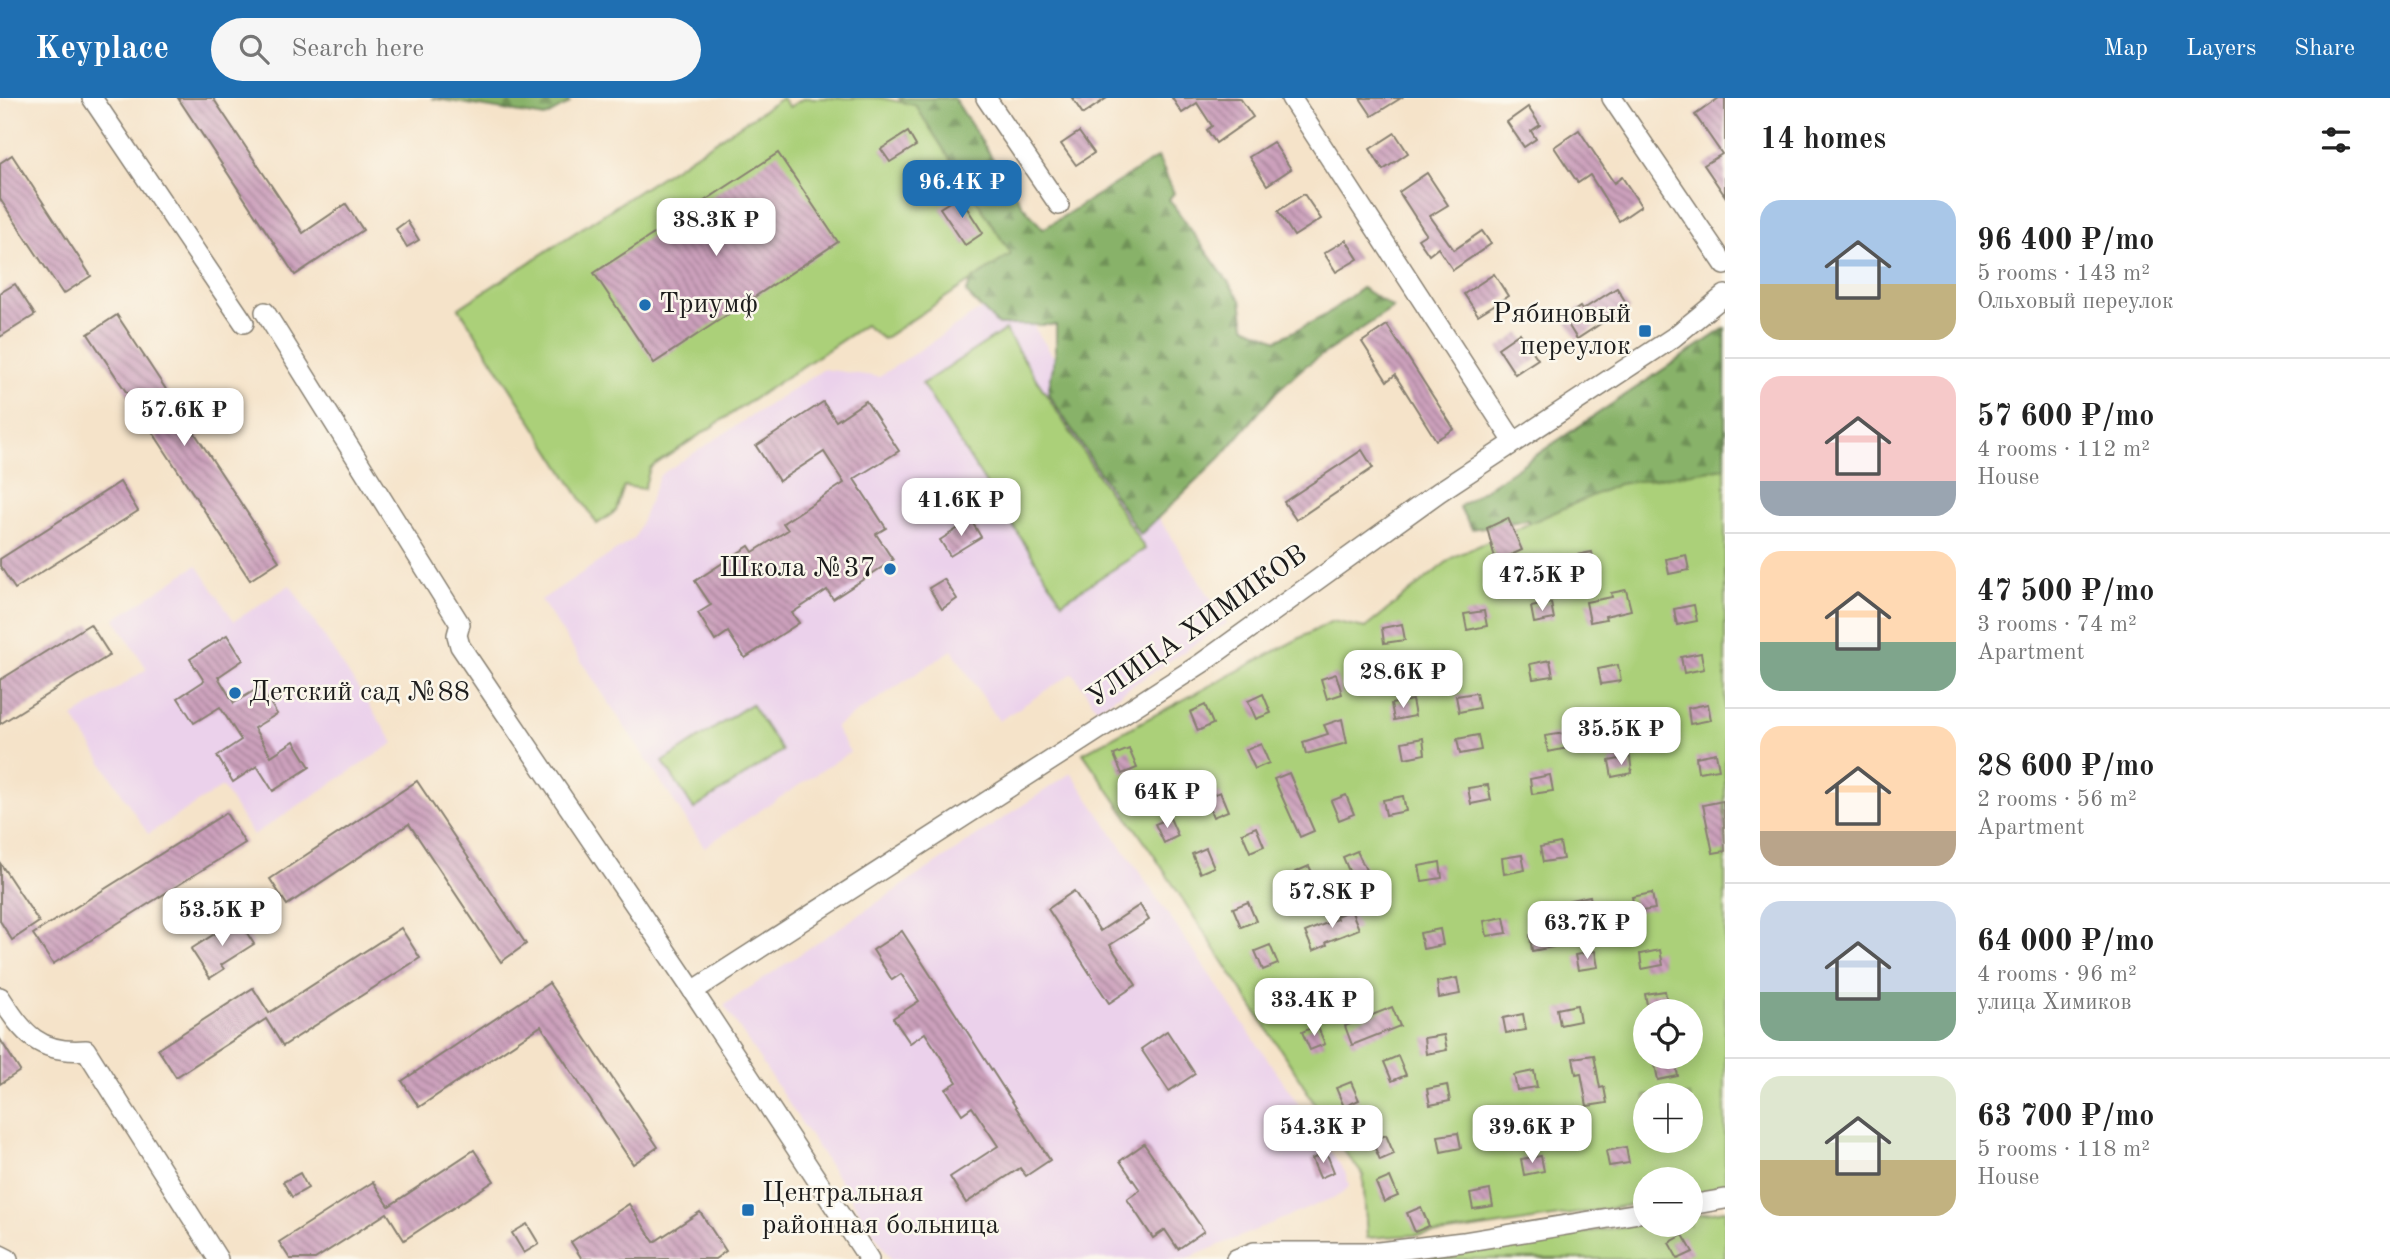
<!DOCTYPE html>
<meta charset="utf-8">
<style>
:root{--surface:#fff;--page:#f6f6f6;--text:#222;--muted:#767676;--line:#e0e0e0;--accent:#1f6fb2}
body{margin:0;font-family:"Old Standard TT",serif;background:var(--page);color:var(--text);height:100vh;display:flex;flex-direction:column;font-size:26px;white-space:nowrap}
*{box-sizing:border-box;margin:0}
p{font-size:23px;color:var(--muted)}
.icon{flex:none;width:38px;height:38px;fill:none;stroke:currentColor;stroke-width:2;stroke-linecap:round;stroke-linejoin:round}
.map{position:relative;flex:1;overflow:hidden}
.details{display:flex;flex-direction:column;background:var(--surface);width:665px}
.details>*{flex:none}
.tools{position:absolute;left:1633px;top:901px;display:grid;gap:14px}
.tools a{display:grid;place-items:center;width:70px;height:70px;border-radius:50%;background:var(--surface);box-shadow:0 4px 18px #0003;font-size:35px}
.price{position:absolute;translate:-50% -60px;padding:0 16px;border-radius:14px;background:#fff;color:#222;font-size:23px;line-height:46px;filter:drop-shadow(0 2px 4px #0008)}
.price::after{content:'';position:absolute;left:50%;top:42px;width:21px;height:16px;margin-left:-10px;background:inherit;clip-path:polygon(0 0,100% 0,50% 100%)}
.price.active{background:var(--accent);color:#fff}
ul{padding:0;list-style:none}
li{display:flex;align-items:center;gap:21px;height:175px;padding:0 35px}
li+li{border-top:2px solid var(--line)}
li span{display:grid;place-items:center;flex:none;width:196px;height:140px;border-radius:21px;color:#555}
li>.icon{margin-inline-start:auto}
span .icon{width:84px;height:84px;fill:#fffc;stroke-width:1}
li b{font-size:30px}
h2{display:flex;justify-content:space-between;align-items:center;height:84px;padding:0 35px;font-size:30px}
header{display:flex;align-items:center;gap:42px;box-sizing:border-box;height:98px;padding:0 35px;background:var(--accent);color:#fff}
header strong{font-size:33px}
nav{display:flex;gap:38px;margin-inline-start:auto;font-size:24px}
.search{width:490px;height:63px;background:var(--page);display:flex;align-items:center;gap:18px;box-sizing:border-box;padding:0 24px;border-radius:38px;color:var(--muted);font-size:26px}
main{display:flex;flex:1;min-height:0}
.map>svg:first-child{display:block}
.built{fill:#ebd1eb}
.forest{fill:url(#forest-firs);stroke:#526742;stroke-width:2}
.garden{fill:#abd079;stroke:#64764a;stroke-width:2;fill-rule:evenodd}
.building{fill:url(#building-back-hatch)}
.lines{fill:none;stroke-linecap:round;stroke-linejoin:round}
.minor-casing{stroke:#888072;stroke-width:22}
.minor{stroke:#fff;stroke-width:19}
.poi-dot{fill:#1f6fb2;stroke:#fbf7ec;stroke-width:2.5}
.labels{text-anchor:middle;dominant-baseline:central;stroke-width:5;stroke-linejoin:round;paint-order:stroke}
.poi-label{font-size:28px;fill:#1c1c1c;stroke:#fbf7ec;text-anchor:start}
.street-label{font-size:28px;fill:#1c1c1c;stroke:#fbf7ec}
</style>
<header>
<strong>Keyplace</strong>
<div class="search"><svg class="icon" aria-label="search" viewBox="0 0 24 24"><circle cx="10" cy="10" r="6"/><path d="M15 15l6 6"/></svg>Search here</div>
<nav><a>Map</a><a>Layers</a><a>Share</a></nav>
</header>
<main>
<div class="map">
<svg width="1725" height="1161" viewBox="0 0 1725 1161">
<defs>
<pattern id="forest-firs" width="22" height="20" patternUnits="userSpaceOnUse" patternTransform="scale(1.75)"><rect width="22" height="20" fill="#88b269"/><path d="M5 1l3.5 6h-7zM16 11l3.5 6h-7z" fill="#6e9056"/></pattern>
<pattern id="building-back-hatch" width="6" height="6" patternUnits="userSpaceOnUse" patternTransform="scale(1.75)"><rect width="6" height="6" fill="#cca0bc"/><path d="M-1 5l2 2M0 0l6 6M5-1l2 2" fill="none" stroke="#a58298"/></pattern>
</defs>
<rect width="100%" height="100%" fill="#fbf7ec"/>
<filter id="ink" filterUnits="userSpaceOnUse"><feTurbulence type="fractalNoise" baseFrequency=".0143" numOctaves="2"/><feDisplacementMap in="SourceGraphic" scale="14" xChannelSelector="R" yChannelSelector="G"/><feConvolveMatrix kernelMatrix="1 2 1 2 8 2 1 2 1" color-interpolation-filters="sRGB"/></filter>
<filter id="wash" filterUnits="userSpaceOnUse"><feTurbulence type="fractalNoise" baseFrequency=".00686" numOctaves="4" result="noise"/><feDisplacementMap in="SourceGraphic" scale="28" xChannelSelector="R" yChannelSelector="G"/><feGaussianBlur stdDeviation="1.57" result="paint"/><feColorMatrix in="noise" values="0 0 0 0 0 0 0 0 0 0 0 0 0 0 0 0 0 1.4 0 .05"/><feComposite in="paint" operator="in"/></filter>
<g filter="url(#wash)">
<rect width="100%" height="100%" fill="#f5e3c9"/>
<g class="built">
<polygon points="1010,192 1227,525 1097,611 1073,575 999,623 952,552 835,629 850,654 704,749 541,502 635,440 660,377 824,271 879,279"/>
<polygon points="197,467 234,523 290,487 394,645 253,737 222,689 148,736 73,619 147,571 115,521"/>
<polygon points="1071,675 1345,1074 1349,1088 1342,1096 1186,1161 891,1161 724,907"/>
</g>
<g class="forest">
<polygon points="431,0 566,0 570,5 545,19"/>
<polygon points="899,0 954,0 1023,108 1043,131 1158,59 1174,95 1169,101 1241,202 1245,228 1277,242 1324,218 1362,190 1393,210 1304,269 1277,293 1220,360 1140,437 1048,295 1056,252 1056,227 998,227 966,195 987,142 915,23"/>
<polygon points="1725,230 1725,403 1556,450 1527,422 1472,431 1459,409"/>
</g>
<g class="garden">
<polygon points="782,0 789,9 804,0 881,0 915,7 1011,156 883,241 865,227 650,370 644,391 624,388 616,413 597,426 459,210"/>
<polygon points="1005,232 1145,451 1062,504 922,286"/>
<path d="M1725,370V1093L1691,1098L1690,1082H1645V1105L1448,1135L1367,1140L1363,1077L1334,1040L1303,986L1153,756L1083,655L1332,523L1365,530L1453,459L1619,386ZM1645,914H1690V959H1645ZM1645,998H1690V1043H1645Z"/>
<polygon points="751,606 782,653 694,711 663,664"/>
<polygon points="1725,1112 1725,1161 1420,1161 1645,1125 1690,1127 1691,1118"/>
</g>
<g id="blocks">
<g class="building">
<polygon points="178,0 213,0 303,135 346,106 363,132 295,177"/>
<polygon points="1072,0 1107,0 1083,16"/>
<polygon points="1172,0 1240,0 1253,19 1216,45 1207,32 1212,28 1197,5 1182,15"/>
<polygon points="1360,0 1401,0 1372,18"/>
<polygon points="1719,0 1725,0 1725,98 1704,67 1722,56 1695,17"/>
<polygon points="1528,9 1540,27 1531,33 1536,41 1524,49 1507,24"/>
<polygon points="1579,32 1614,85 1622,79 1641,108 1619,123 1590,77 1578,85 1554,49"/>
<polygon points="908,34 916,48 890,64 881,51"/>
<polygon points="1079,34 1094,55 1076,67 1061,46"/>
<polygon points="1395,35 1408,55 1383,72 1370,51"/>
<polygon points="1273,44 1291,71 1267,87 1249,59"/>
<polygon points="778,55 838,144 654,265 594,175"/>
<polygon points="12,57 91,178 63,196 0,101 0,65"/>
<polygon points="1427,75 1448,107 1430,118 1454,152 1482,133 1491,146 1453,172 1438,150 1429,157 1418,141 1426,136 1399,94"/>
<polygon points="1304,96 1321,121 1294,138 1278,113"/>
<polygon points="959,98 983,135 965,147 940,110"/>
<polygon points="407,123 419,142 407,149 396,131"/>
<polygon points="1346,142 1358,161 1336,174 1324,155"/>
<polygon points="1494,176 1508,198 1478,217 1464,196"/>
<polygon points="15,186 35,217 0,239 0,195"/>
<polygon points="1617,190 1630,211 1613,222 1611,219 1577,241 1564,220 1580,209 1582,212"/>
<polygon points="117,217 279,463 250,482 88,236"/>
<polygon points="1387,227 1454,331 1436,342 1395,277 1387,283 1362,244"/>
<polygon points="1520,235 1538,261 1515,276 1498,250"/>
<polygon points="866,303 899,353 854,381 886,430 876,436 893,462 833,501 827,492 792,515 799,525 745,560 728,534 715,543 698,515 711,507 695,483 749,448 753,454 788,432 783,425 844,385 824,354 779,383 756,348 823,304 836,323"/>
<polygon points="1362,352 1373,370 1296,422 1284,404"/>
<polygon points="120,384 138,413 15,491 0,468 0,461"/>
<polygon points="1508,420 1522,452 1496,464 1487,430"/>
<polygon points="971,422 981,439 950,458 940,442"/>
<polygon points="1592,454 1596,474 1581,477 1576,457"/>
<polygon points="1686,457 1689,472 1669,476 1666,461"/>
<polygon points="1524,477 1529,494 1506,499 1502,483"/>
<polygon points="944,481 957,501 942,511 929,490"/>
<polygon points="1626,492 1631,512 1605,518 1606,521 1590,524 1586,504 1612,499 1611,495"/>
<polygon points="1551,505 1554,521 1534,525 1531,509"/>
<polygon points="1694,507 1697,523 1677,527 1674,511"/>
<polygon points="1484,513 1487,528 1467,532 1464,516"/>
<polygon points="90,526 110,557 0,626 0,582"/>
<polygon points="1402,526 1405,542 1384,545 1382,530"/>
<polygon points="227,537 243,562 218,579 234,605 260,589 277,616 254,630 271,658 294,643 310,669 273,693 257,668 233,684 217,658 241,642 220,609 194,625 178,600 204,583 190,561"/>
<polygon points="1701,555 1704,571 1684,575 1681,559"/>
<polygon points="1550,562 1553,578 1533,581 1530,566"/>
<polygon points="1618,567 1621,583 1601,586 1598,571"/>
<polygon points="1336,576 1342,596 1327,601 1321,581"/>
<polygon points="1476,595 1479,610 1459,614 1456,598"/>
<polygon points="1263,596 1271,615 1256,621 1248,603"/>
<polygon points="1412,602 1415,618 1394,622 1391,606"/>
<polygon points="1708,606 1711,622 1690,626 1688,610"/>
<polygon points="1205,607 1213,626 1198,633 1190,614"/>
<polygon points="1624,618 1627,634 1607,638 1604,622"/>
<polygon points="1342,621 1347,645 1306,656 1303,644 1328,636 1324,627"/>
<polygon points="1565,635 1568,650 1548,654 1545,638"/>
<polygon points="1478,637 1481,652 1460,656 1457,641"/>
<polygon points="1423,640 1425,656 1405,660 1402,644"/>
<polygon points="1261,646 1269,665 1255,671 1246,652"/>
<polygon points="1129,651 1137,670 1122,676 1114,657"/>
<polygon points="1716,655 1719,671 1698,674 1696,659"/>
<polygon points="1630,659 1632,675 1612,679 1609,663"/>
<polygon points="1289,675 1314,733 1300,739 1274,681"/>
<polygon points="1550,677 1553,693 1532,696 1530,681"/>
<polygon points="417,683 526,846 501,864 409,726 287,807 270,781"/>
<polygon points="1488,687 1491,702 1471,706 1468,690"/>
<polygon points="1220,694 1228,713 1213,719 1205,700"/>
<polygon points="1346,697 1354,716 1339,722 1331,703"/>
<polygon points="1403,698 1406,713 1386,717 1383,702"/>
<polygon points="1723,703 1725,753 1713,755 1703,707"/>
<polygon points="226,715 245,745 53,866 33,836"/>
<polygon points="1170,720 1178,738 1164,745 1155,726"/>
<polygon points="1256,729 1264,748 1250,754 1242,735"/>
<polygon points="1560,745 1563,761 1543,764 1540,749"/>
<polygon points="1206,750 1214,769 1200,775 1192,756"/>
<polygon points="1357,753 1366,772 1351,778 1343,759"/>
<polygon points="1522,757 1525,772 1504,776 1502,760"/>
<polygon points="1440,764 1442,780 1422,783 1419,768"/>
<polygon points="0,765 39,824 12,842 0,823"/>
<polygon points="1309,768 1318,787 1303,793 1295,774"/>
<polygon points="1074,793 1100,833 1140,807 1149,822 1110,847 1136,887 1109,905 1048,811"/>
<polygon points="1652,795 1655,811 1635,814 1632,799"/>
<polygon points="1590,798 1593,814 1573,817 1570,802"/>
<polygon points="1248,804 1256,823 1241,829 1233,810"/>
<polygon points="1351,812 1359,831 1326,844 1327,847 1313,853 1305,834 1337,821 1336,818"/>
<polygon points="1504,819 1507,835 1487,838 1484,823"/>
<polygon points="238,821 254,846 221,867 224,871 210,880 191,851"/>
<polygon points="401,830 420,860 283,948 266,921 176,979 158,951 253,890 269,915"/>
<polygon points="1440,831 1443,847 1423,851 1420,835"/>
<polygon points="902,833 1050,1062 1026,1078 1020,1070 966,1105 950,1079 998,1048 972,1009 962,1016 946,991 957,984 925,935 910,945 893,920 919,903 901,876 892,882 873,852"/>
<polygon points="1550,834 1553,849 1532,853 1530,837"/>
<polygon points="1270,847 1278,866 1263,872 1255,853"/>
<polygon points="1660,852 1663,867 1642,871 1640,856"/>
<polygon points="1595,853 1598,869 1578,872 1575,857"/>
<polygon points="1457,880 1460,896 1439,900 1437,884"/>
<polygon points="549,885 658,1049 633,1066 541,928 419,1009 402,983"/>
<polygon points="1665,893 1668,908 1648,912 1645,896"/>
<polygon points="1577,907 1580,923 1560,927 1557,911"/>
<polygon points="1392,909 1400,928 1352,947 1345,928"/>
<polygon points="1523,916 1526,932 1506,935 1503,920"/>
<polygon points="1317,927 1325,946 1310,952 1302,934"/>
<polygon points="1167,933 1195,976 1169,993 1141,951"/>
<polygon points="1444,937 1447,952 1426,956 1424,940"/>
<polygon points="0,941 20,973 0,986"/>
<polygon points="1594,957 1600,990 1604,989 1607,1005 1587,1008 1581,975 1576,976 1573,960"/>
<polygon points="1398,958 1406,977 1392,983 1384,964"/>
<polygon points="1675,963 1678,978 1658,982 1655,967"/>
<polygon points="1534,973 1537,989 1517,992 1514,977"/>
<polygon points="1351,984 1359,1002 1344,1009 1336,990"/>
<polygon points="1447,987 1450,1003 1430,1007 1427,991"/>
<polygon points="1557,1021 1560,1037 1540,1041 1537,1025"/>
<polygon points="1458,1035 1461,1050 1441,1054 1438,1038"/>
<polygon points="1386,1037 1394,1056 1380,1062 1372,1043"/>
<polygon points="1144,1046 1204,1133 1178,1151 1165,1132 1153,1140 1127,1101 1140,1092 1120,1063"/>
<polygon points="1626,1049 1629,1065 1609,1068 1606,1053"/>
<polygon points="474,1052 494,1083 404,1142 387,1115 315,1161 290,1161 279,1144 373,1084 389,1108"/>
<polygon points="1326,1054 1334,1074 1320,1080 1312,1061"/>
<polygon points="1541,1058 1544,1073 1524,1077 1521,1061"/>
<polygon points="300,1075 308,1090 292,1099 283,1084"/>
<polygon points="1390,1079 1398,1098 1384,1104 1376,1085"/>
<polygon points="1490,1092 1493,1108 1473,1111 1470,1096"/>
<polygon points="629,1106 654,1144 700,1114 726,1153 715,1161 582,1161 571,1144"/>
<polygon points="1421,1109 1429,1128 1415,1134 1407,1115"/>
<polygon points="527,1126 539,1146 524,1155 512,1135"/>
<polygon points="1683,1137 1693,1154 1678,1161 1669,1145"/>
</g>
</g>
</g>
<g filter="url(#ink)">
<use href="#blocks" fill-opacity="0" stroke="#888072" stroke-width="2"/>
<g class="lines">
<defs>
<g id="minor">
<polyline points="92,0 244,225"/>
<polyline points="986,0 1059,107"/>
<polyline points="1291,0 1514,344"/>
<polyline points="1612,0 1725,167"/>
<polyline points="265,214 460,526 457,537 460,548 693,893 869,1161"/>
<polyline points="693,893 1202,565 1439,394 1674,239 1725,197"/>
<path d="M0,899C24,936 39,956 86,952L218,1161"/>
<polyline points="1690,1107 1725,1101"/>
<polyline points="0,1157 8,1161"/>
<polyline points="1236,1161 1254,1154 1379,1154 1463,1144 1645,1114"/>
</g>
</defs>
<use href="#minor" class="minor-casing"/>
<use href="#minor" class="minor"/>
</g>
</g>
<g class="poi-dot">
<circle cx="645" cy="207" r="7"/>
<rect x="1638" y="226" width="14" height="14" rx="3.5"/>
<circle cx="890" cy="471" r="7"/>
<circle cx="235" cy="595" r="7"/>
<rect x="741" y="1105" width="14" height="14" rx="3.5"/>
</g>
<g class="labels">
<g class="poi-label">
<text x="659" y="207">Триумф</text>
<text x="1631" y="217" text-anchor="end">Рябиновый<tspan x="1631" dy="32">переулок</tspan></text>
<text x="876" y="471" text-anchor="end">Школа №37</text>
<text x="249" y="595">Детский сад №88</text>
<text x="762" y="1096">Центральная<tspan x="762" dy="32">районная больница</tspan></text>
</g>
<g class="street-label">
<text transform="translate(1198 529) rotate(-35)">УЛИЦА ХИМИКОВ</text>
</g>
</g>
</svg>
<div class="tools">
<a><svg class="icon" aria-label="locate" viewBox="0 0 24 24"><circle cx="12" cy="12" r="6"/><path d="M12 2v4M12 18v4M2 12h4M18 12h4"/></svg></a>
<a>+</a>
<a>−</a>
</div>
<b class="price active" style="left:962px;top:122px">96.4K ₽</b>
<b class="price" style="left:716px;top:160px">38.3K ₽</b>
<b class="price" style="left:184px;top:350px">57.6K ₽</b>
<b class="price" style="left:961px;top:440px">41.6K ₽</b>
<b class="price" style="left:1542px;top:515px">47.5K ₽</b>
<b class="price" style="left:1403px;top:612px">28.6K ₽</b>
<b class="price" style="left:1621px;top:669px">35.5K ₽</b>
<b class="price" style="left:1167px;top:732px">64K ₽</b>
<b class="price" style="left:1332px;top:832px">57.8K ₽</b>
<b class="price" style="left:222px;top:850px">53.5K ₽</b>
<b class="price" style="left:1587px;top:863px">63.7K ₽</b>
<b class="price" style="left:1314px;top:940px">33.4K ₽</b>
<b class="price" style="left:1323px;top:1067px">54.3K ₽</b>
<b class="price" style="left:1532px;top:1067px">39.6K ₽</b>
</div>
<section class="details">
<h2>14 homes<svg class="icon" aria-label="filters" viewBox="0 0 24 24"><path d="M4 7h16M4 17h16"/><circle cx="9" cy="7" r="2"/><circle cx="15" cy="17" r="2"/></svg></h2>
<ul>
<li><span style="background:linear-gradient(#a9c7e8 60%,#c2b280 0)"><svg class="icon" aria-label="home" viewBox="0 0 24 24"><path d="M3 11l9-7 9 7M6 9v11h12V9"/></svg></span><div><b>96 400 ₽/mo</b><p>5 rooms · 143 m²</p><p>Ольховый переулок</p></div></li>
<li><span style="background:linear-gradient(#f6c9c9 75%,#9aa5b1 0)"><svg class="icon" aria-label="home" viewBox="0 0 24 24"><path d="M3 11l9-7 9 7M6 9v11h12V9"/></svg></span><div><b>57 600 ₽/mo</b><p>4 rooms · 112 m²</p><p>House</p></div></li>
<li><span style="background:linear-gradient(#ffd9b3 65%,#7fa58c 0)"><svg class="icon" aria-label="home" viewBox="0 0 24 24"><path d="M3 11l9-7 9 7M6 9v11h12V9"/></svg></span><div><b>47 500 ₽/mo</b><p>3 rooms · 74 m²</p><p>Apartment</p></div></li>
<li><span style="background:linear-gradient(#ffd9b3 75%,#b9a48a 0)"><svg class="icon" aria-label="home" viewBox="0 0 24 24"><path d="M3 11l9-7 9 7M6 9v11h12V9"/></svg></span><div><b>28 600 ₽/mo</b><p>2 rooms · 56 m²</p><p>Apartment</p></div></li>
<li><span style="background:linear-gradient(#c9d6e8 65%,#7fa58c 0)"><svg class="icon" aria-label="home" viewBox="0 0 24 24"><path d="M3 11l9-7 9 7M6 9v11h12V9"/></svg></span><div><b>64 000 ₽/mo</b><p>4 rooms · 96 m²</p><p>улица Химиков</p></div></li>
<li><span style="background:linear-gradient(#dfe7d0 60%,#c2b280 0)"><svg class="icon" aria-label="home" viewBox="0 0 24 24"><path d="M3 11l9-7 9 7M6 9v11h12V9"/></svg></span><div><b>63 700 ₽/mo</b><p>5 rooms · 118 m²</p><p>House</p></div></li>
</ul>
</section>
</main>
